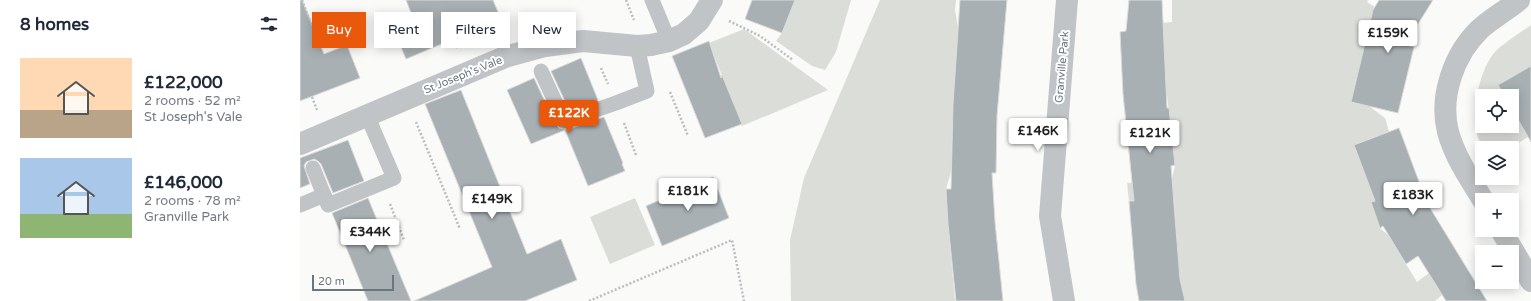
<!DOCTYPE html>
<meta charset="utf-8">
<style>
:root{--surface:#fff;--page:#f2f2f3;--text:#1f2937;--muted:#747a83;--accent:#ea580c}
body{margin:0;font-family:"Varela Round",sans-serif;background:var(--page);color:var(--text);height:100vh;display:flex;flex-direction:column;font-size:15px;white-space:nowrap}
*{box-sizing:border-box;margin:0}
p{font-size:13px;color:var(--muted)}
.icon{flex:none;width:22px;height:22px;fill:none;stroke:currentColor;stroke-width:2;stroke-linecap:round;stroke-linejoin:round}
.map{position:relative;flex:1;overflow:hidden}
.drawer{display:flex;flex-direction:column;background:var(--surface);width:300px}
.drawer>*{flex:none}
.guide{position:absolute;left:12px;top:12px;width:380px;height:36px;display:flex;gap:8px}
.tools{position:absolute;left:1175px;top:89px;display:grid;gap:8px}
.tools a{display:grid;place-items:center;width:44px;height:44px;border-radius:0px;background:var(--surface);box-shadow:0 2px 10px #0003;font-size:20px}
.scale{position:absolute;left:12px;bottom:10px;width:82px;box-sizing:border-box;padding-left:4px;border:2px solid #68787f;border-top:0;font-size:11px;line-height:14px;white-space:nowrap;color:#68787f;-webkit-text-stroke:3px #fff;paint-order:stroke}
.price{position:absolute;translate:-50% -34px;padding:0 9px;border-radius:4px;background:#fff;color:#222;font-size:13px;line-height:26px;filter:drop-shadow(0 1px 2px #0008)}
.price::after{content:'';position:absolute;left:50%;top:24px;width:12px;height:9px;margin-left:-6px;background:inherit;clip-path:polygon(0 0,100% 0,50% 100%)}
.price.current{background:var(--accent);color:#fff}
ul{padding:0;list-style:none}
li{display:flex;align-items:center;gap:12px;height:100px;padding:0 20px}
li span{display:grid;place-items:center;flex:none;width:112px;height:80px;border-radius:0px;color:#555}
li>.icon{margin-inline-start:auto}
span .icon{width:48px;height:48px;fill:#fffc;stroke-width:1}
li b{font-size:17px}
h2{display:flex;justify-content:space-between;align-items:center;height:48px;padding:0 20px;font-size:17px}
.tag{padding:0 14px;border-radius:0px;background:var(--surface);box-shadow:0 2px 10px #0003;font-size:14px;line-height:36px}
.tag.current{background:var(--accent);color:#fff}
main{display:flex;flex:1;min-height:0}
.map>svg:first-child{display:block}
.green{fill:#dbded8;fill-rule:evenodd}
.building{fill:#a8b0b4;stroke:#dcdcda}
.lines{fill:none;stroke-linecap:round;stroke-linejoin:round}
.path{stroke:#babec0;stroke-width:2.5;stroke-dasharray:2 2;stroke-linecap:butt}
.service{stroke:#c0c4c7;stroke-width:15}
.minor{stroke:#c0c4c7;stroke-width:22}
.labels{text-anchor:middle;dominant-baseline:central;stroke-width:4;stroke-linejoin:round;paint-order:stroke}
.street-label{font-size:11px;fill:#68787f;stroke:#fff}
</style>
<main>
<section class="drawer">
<h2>8 homes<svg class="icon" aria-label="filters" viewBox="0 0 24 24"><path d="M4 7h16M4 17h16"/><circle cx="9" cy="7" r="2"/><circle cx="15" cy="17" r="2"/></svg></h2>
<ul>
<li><span style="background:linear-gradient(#ffd9b3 65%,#b9a48a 0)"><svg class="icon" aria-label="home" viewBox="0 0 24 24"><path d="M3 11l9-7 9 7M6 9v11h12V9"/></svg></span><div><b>£122,000</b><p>2 rooms · 52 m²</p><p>St Joseph's Vale</p></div></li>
<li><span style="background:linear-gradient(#a9c7e8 70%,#8fb573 0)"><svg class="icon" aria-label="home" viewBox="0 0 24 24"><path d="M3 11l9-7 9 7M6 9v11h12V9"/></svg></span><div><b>£146,000</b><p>2 rooms · 78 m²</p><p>Granville Park</p></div></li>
</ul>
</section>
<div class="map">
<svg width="1231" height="301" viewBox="0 0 1231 301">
<rect width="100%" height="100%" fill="#fafaf8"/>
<g class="green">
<polygon points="495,0 551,0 536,52 525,70 512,66 476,41 482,33"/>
<polygon points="580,0 656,0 655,10 658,27 653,100 651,172 646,189 648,224 655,301 491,301 490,240 504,178"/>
<polygon points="872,0 1068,0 1067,2 1075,7 1051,102 1069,106 1085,118 1090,135 1074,137 1054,145 1075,201 1071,202 1080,228 1088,235 1117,282 1129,273 1142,295 1135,301 885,301 879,273 874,198 829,201 827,183 872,179 875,165 866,86 862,23 872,22"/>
<path d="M1231,25V135L1211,148H1183C1179,141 1176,133 1175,125C1174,103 1180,70 1194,53C1203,43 1220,33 1231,25ZM1182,96H1212V126H1182Z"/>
<polygon points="444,29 528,90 442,126 409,43"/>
<polygon points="335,198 355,245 310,264 290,217"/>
</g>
<g class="building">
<polygon points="0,0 2,0 24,54 47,45 60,78 0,101"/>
<polygon points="106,0 193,0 201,19 106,59 92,26 113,18"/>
<polygon points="452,0 495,0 482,33 445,19"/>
<polygon points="660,0 707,0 697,116 696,173 692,173 695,222 703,301 656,301 648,224 646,189 651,189 653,104"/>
<polygon points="829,0 862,0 867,108 869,108 875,165 871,166 880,279 885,301 839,301 836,284 829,201 834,201 823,94 820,32 826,31"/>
<polygon points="1079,0 1133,0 1105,45 1114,47 1098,113 1051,102 1073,10"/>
<polygon points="409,41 421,78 422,75 442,124 405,138 372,56"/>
<polygon points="281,58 298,100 269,110 251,71"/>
<polygon points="1231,66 1231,142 1212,109 1212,96 1205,96 1198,85"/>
<polygon points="234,78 256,125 259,128 267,130 304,117 323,163 322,164 325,171 288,186 265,130 231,144 207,90"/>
<polygon points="161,90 227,254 261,239 277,280 225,301 114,301 192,267 125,104"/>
<polygon points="1099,128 1127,203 1187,301 1146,301 1118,256 1106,264 1083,226 1080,228 1071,202 1075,201 1054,145"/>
<polygon points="48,140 64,181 33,193 21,164 18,161 14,159 6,162 4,166 10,184 0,188 0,158"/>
<polygon points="413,177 429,218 362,246 346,206"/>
<polygon points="68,198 75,215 111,301 68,301 39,230 32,213"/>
</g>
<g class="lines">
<g class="path">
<polyline points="2,0 11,24"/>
<polyline points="326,0 334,20"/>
<polyline points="429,21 460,36 493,60"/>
<polyline points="153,39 158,49"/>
<polyline points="301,68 308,84"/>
<polyline points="370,92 388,136"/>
<polyline points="12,97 17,110"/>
<polyline points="116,122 160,229"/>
<polyline points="324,123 336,155"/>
<polyline points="90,204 104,240"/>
<polyline points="289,301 432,240 444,301"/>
</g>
<g class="service">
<polyline points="352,0 369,41"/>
<polyline points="241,71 264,121 316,103 347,91 337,46"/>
<polyline points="13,168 28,205 94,178 67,115"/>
<polyline points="0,205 24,195"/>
</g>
<g class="minor">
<polyline points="0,144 205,57 245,46 283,41 337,46 351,45 369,41 384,34 399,21 412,0"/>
<path d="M1183,200C1170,179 1155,157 1148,132C1139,96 1154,54 1180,29C1192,18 1207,10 1219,0"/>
<polyline points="1201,230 1231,281"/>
<polyline points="764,301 750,216 767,0"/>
</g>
</g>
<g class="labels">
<g class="street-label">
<text transform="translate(762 67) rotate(-85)">Granville Park</text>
<text transform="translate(163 75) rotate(-22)">St Joseph's Vale</text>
</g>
</g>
</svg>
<div class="tools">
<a><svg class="icon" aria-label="locate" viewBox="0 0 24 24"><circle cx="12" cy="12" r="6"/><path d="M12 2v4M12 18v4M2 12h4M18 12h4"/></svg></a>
<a><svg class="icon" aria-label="layers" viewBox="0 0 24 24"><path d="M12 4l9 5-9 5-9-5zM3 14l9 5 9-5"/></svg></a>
<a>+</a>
<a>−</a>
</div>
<div class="scale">20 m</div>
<b class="price" style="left:1088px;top:54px">£159K</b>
<b class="price current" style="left:269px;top:134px">£122K</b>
<b class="price" style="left:738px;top:152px">£146K</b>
<b class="price" style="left:850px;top:154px">£121K</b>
<b class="price" style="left:388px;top:212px">£181K</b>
<b class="price" style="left:1113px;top:216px">£183K</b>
<b class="price" style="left:192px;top:220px">£149K</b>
<b class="price" style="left:70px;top:253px">£344K</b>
<div class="guide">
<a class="tag current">Buy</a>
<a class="tag">Rent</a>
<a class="tag">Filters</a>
<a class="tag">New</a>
</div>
</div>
</main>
